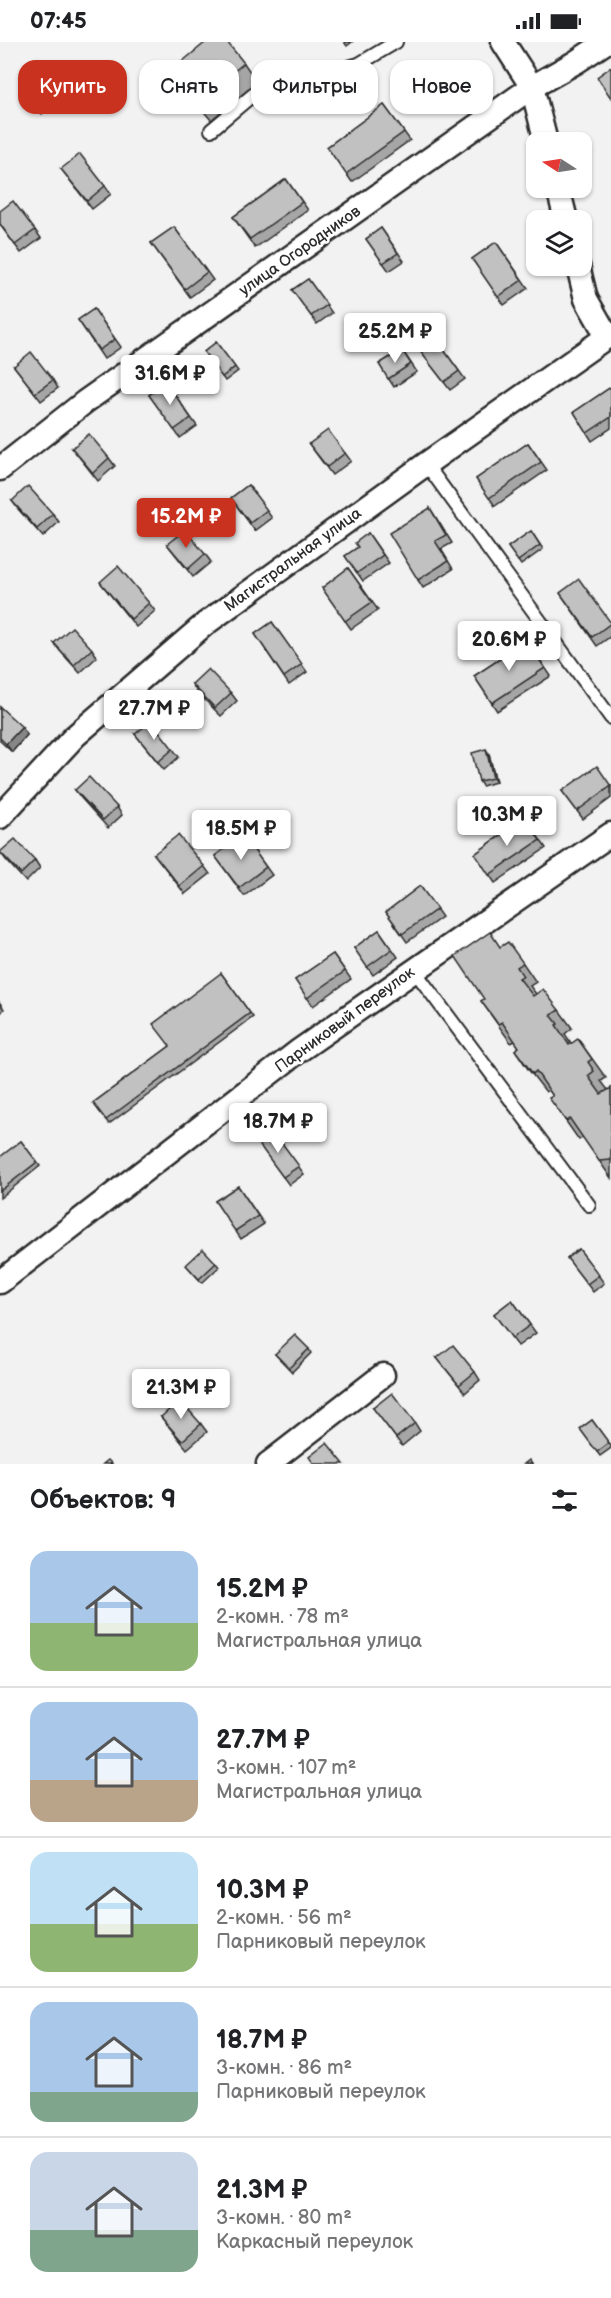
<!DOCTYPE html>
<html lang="ru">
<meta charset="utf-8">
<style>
:root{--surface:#fff;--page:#f2f2f2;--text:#202124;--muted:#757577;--line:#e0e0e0;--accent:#c8321e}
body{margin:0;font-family:"Balsamiq Sans",sans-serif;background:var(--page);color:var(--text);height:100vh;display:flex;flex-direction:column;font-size:22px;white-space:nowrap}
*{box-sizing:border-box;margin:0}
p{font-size:20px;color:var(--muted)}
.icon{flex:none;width:33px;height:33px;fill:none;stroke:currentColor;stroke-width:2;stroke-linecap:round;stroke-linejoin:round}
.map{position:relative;height:1422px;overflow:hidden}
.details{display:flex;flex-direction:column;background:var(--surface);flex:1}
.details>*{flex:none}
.hud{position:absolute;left:18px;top:18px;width:576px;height:54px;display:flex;gap:12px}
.needle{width:39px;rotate:282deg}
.tools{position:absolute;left:526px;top:90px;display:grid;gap:12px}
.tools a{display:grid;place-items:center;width:66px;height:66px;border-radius:12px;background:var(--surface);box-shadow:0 2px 4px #0004;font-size:30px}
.price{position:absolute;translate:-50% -51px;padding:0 14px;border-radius:6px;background:#fff;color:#222;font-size:20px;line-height:39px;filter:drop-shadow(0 2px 3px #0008)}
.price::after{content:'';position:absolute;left:50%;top:36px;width:18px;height:14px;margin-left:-9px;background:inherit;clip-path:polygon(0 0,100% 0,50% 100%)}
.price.on{background:var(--accent);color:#fff}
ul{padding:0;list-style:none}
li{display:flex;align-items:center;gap:18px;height:150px;padding:0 30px}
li+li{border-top:2px solid var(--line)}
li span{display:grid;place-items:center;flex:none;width:168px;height:120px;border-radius:18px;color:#555}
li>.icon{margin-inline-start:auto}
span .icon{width:72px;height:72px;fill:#fffc;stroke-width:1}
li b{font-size:26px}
h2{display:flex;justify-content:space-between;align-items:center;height:72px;padding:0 30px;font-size:26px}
.chip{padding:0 21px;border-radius:18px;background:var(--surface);box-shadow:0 2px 4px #0004;font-size:21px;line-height:54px}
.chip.on{background:var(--accent);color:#fff}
.status{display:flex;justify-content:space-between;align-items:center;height:42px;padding:0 30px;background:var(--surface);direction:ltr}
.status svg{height:16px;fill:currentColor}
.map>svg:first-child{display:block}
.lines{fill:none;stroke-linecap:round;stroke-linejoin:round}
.service-casing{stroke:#2b2b2b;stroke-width:16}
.minor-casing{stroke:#2b2b2b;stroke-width:27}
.service{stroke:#fff;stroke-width:12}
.minor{stroke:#fff;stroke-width:22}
.wall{fill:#a6a6a6;stroke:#2b2b2b;stroke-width:1.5}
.shaded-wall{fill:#878787;stroke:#2b2b2b;stroke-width:1.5}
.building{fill:#c1c1c1;stroke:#2b2b2b;stroke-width:1.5}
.labels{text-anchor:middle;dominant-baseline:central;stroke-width:5;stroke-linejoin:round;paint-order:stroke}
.street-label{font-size:16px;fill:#2b2b2b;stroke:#fff}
</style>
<div class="status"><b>07:45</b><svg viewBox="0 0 49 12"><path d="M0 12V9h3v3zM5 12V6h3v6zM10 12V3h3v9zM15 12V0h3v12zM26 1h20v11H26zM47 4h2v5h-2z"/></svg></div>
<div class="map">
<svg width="611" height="1422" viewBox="0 0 611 1422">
<rect width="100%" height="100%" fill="#f2f2f2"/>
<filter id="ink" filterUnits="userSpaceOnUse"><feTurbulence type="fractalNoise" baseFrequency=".0167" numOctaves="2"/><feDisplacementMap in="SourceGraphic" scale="12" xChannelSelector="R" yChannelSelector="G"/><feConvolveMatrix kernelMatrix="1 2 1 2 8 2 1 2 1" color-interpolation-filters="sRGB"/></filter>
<g filter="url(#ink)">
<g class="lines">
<defs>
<g id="service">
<polyline points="211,88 261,46 279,39 332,30 359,22 396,0"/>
<polyline points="426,422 611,676"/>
<polyline points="414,928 589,1163"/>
</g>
<g id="minor">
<polyline points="503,0 532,45 546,100"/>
<polyline points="558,146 566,178"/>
<polyline points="578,224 586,257 607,294"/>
<polyline points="0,427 86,359 532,45 576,20 606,0"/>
<polyline points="0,775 75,694 205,582 426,422 611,292"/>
<polyline points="0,1240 300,1008 611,792"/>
<polyline points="268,1422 383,1333"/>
</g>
</defs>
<use href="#service" class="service-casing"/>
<use href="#minor" class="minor-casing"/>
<use href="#service" class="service"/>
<use href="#minor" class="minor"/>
</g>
<g class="wall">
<polygon points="344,0 352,0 347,4"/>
<polygon points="244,21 257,40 211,78 185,47 172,28"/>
<polygon points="24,53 52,54 55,58 42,72 27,57"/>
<polygon points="384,63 410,98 352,140 327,105"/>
<polygon points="61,127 105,144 111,152 92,167"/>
<polygon points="286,137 308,168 255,206 233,175"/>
<polygon points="0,183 35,188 41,196 21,211"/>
<polygon points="174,185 213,238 190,255 151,201"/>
<polygon points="381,186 404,219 389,229 366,197"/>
<polygon points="496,200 528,246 504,263 472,217"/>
<polygon points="308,237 332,271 317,282 292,248"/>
<polygon points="94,267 121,305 104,317 78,278"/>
<polygon points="436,297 465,337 450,348 420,309"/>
<polygon points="216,300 238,329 225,339 204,310"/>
<polygon points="402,308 417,330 394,345 379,322"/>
<polygon points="14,324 53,338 58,346 41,359"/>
<polygon points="166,340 197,384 180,396 149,353"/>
<polygon points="611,345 611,386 592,399 574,370"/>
<polygon points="528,401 547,428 495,464 476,437"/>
<polygon points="309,402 345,411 351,419 332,433"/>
<polygon points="72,406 109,416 115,424 98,439"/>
<polygon points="248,443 272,476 255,489 231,456"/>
<polygon points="12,459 53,472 59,480 43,495 18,467"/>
<polygon points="430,466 452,501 441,507 453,527 423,546 418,538"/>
<polygon points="531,489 543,507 521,523 508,505"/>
<polygon points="368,491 389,521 363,539 345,514 358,505"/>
<polygon points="167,502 205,512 211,520 193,535"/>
<polygon points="348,526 378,568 351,587 322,546"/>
<polygon points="100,540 149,561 155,569 136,585"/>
<polygon points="560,551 611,581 611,594 597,604"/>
<polygon points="272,580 307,630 289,643 255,592"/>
<polygon points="527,599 551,634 497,669 474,634"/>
<polygon points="54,601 92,607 97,615 80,631 60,609"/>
<polygon points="192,642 231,651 237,659 221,674 197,650"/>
<polygon points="0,665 27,693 12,710 0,699"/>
<polygon points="135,692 173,707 179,715 164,728"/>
<polygon points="489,712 496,740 482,744 479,739"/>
<polygon points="611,743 611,756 583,777 562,749"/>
<polygon points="75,748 117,765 122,773 108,786 81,756"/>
<polygon points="525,776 546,806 495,841 475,812"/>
<polygon points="243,793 272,833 244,854 215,814"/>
<polygon points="0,810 35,818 40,826 26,840 6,818"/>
<polygon points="154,812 204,824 210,832 185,852"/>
<polygon points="420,844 442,875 407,900 386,870"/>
<polygon points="379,888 398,915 373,933 354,906"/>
<polygon points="500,905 523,921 536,940 530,944 536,952 559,968 572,986 565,992 571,1001 569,1002 570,1003 578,997 606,1036 601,1039 608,1048 611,1046 611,1136 583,1095 579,1098 563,1075 553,1054 549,1048 546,1050 528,1027 515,1008 519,1005 515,999 511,1001 481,959 484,957"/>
<polygon points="333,912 351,937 313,964 295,938"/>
<polygon points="221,931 253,975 109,1082 93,1061 170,1004"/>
<polygon points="0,961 4,967 0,972"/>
<polygon points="273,1089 304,1132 289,1143 258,1101"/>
<polygon points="21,1099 40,1124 0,1156 0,1115"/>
<polygon points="238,1144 264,1182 241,1197 215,1159"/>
<polygon points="579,1207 604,1241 593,1250 567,1216"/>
<polygon points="216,1221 219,1225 202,1241 186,1223"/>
<polygon points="512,1258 536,1291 518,1304 494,1272"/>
<polygon points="309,1307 311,1311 292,1330 275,1312"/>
<polygon points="437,1316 475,1330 480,1338 465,1351"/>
<polygon points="373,1366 415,1381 420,1389 402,1404"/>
<polygon points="161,1375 201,1382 207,1390 187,1407"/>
<polygon points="592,1378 611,1404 611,1406 600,1414 580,1387"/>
</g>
<g class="shaded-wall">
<polygon points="22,685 27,693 12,710 6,702"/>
<polygon points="486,707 489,712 496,740 493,736"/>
</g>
<g class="building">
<polygon points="206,0 227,0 244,21 198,59 172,28"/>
<polygon points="611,25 611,56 597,35"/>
<polygon points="37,39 52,54 39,67 24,53"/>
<polygon points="384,63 404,90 346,132 327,105"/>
<polygon points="80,112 105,144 87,159 61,127"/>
<polygon points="286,137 302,160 250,197 233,175"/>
<polygon points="13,159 35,188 15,203 0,182 0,169"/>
<polygon points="174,185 207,230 185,247 151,201"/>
<polygon points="381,186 398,211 383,221 366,197"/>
<polygon points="496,200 522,238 498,255 472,217"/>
<polygon points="308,237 327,263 311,274 292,248"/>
<polygon points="94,267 115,297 99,308 78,278"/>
<polygon points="436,297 459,329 444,340 420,309"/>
<polygon points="216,300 235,325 222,335 204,310"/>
<polygon points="402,308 411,322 388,337 379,322"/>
<polygon points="31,310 53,338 35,351 14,324"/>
<polygon points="166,340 191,376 174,388 149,353"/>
<polygon points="611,345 611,375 587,391 574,370"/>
<polygon points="328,388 345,411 327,425 309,402"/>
<polygon points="89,392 109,416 93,431 72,406"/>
<polygon points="528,401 541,420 489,456 476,437"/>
<polygon points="248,443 267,468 250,481 231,456"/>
<polygon points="28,444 53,472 37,487 12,459"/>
<polygon points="430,466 446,493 435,499 448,519 418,538 389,491"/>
<polygon points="185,488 205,512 188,527 167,502"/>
<polygon points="531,489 540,503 518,519 508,505"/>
<polygon points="368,491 383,513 357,531 345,514 358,505 355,501"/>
<polygon points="118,524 149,561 131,577 100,540"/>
<polygon points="348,526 372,560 345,579 322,546"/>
<polygon points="579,537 611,581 592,595 560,551"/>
<polygon points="272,580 302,622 284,635 255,592"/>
<polygon points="72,585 92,607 74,623 54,601"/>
<polygon points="527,599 545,626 492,661 474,634"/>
<polygon points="208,627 231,651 215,666 192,642"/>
<polygon points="0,665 22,685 6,702 0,696"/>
<polygon points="151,679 173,707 158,720 135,692"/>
<polygon points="486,707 493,736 479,739 472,711"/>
<polygon points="597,724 611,744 577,769 562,749"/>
<polygon points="89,735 117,765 103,778 75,748"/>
<polygon points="525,776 540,798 489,833 475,812"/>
<polygon points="178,793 204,824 180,844 154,812"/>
<polygon points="243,793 266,825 239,846 215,814"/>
<polygon points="15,797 35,818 21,832 0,810"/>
<polygon points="420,844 437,867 402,892 386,870"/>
<polygon points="379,888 392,907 367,925 354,906"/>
<polygon points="490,890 500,905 508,900 523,921 517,925 523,934 519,936 533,954 543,947 559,968 551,973 558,982 556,983 569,1003 578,997 592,1017 588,1020 594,1029 588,1034 601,1052 611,1046 611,1118 599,1119 570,1077 566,1079 549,1056 553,1054 536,1029 533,1032 515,1008 519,1005 502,980 498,982 481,959 484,957 455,914"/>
<polygon points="333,912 345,929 307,956 295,938"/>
<polygon points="221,931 250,971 106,1078 93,1061 170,1004 153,982"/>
<polygon points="273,1089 299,1124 283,1135 258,1101"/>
<polygon points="21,1099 37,1120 0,1149 0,1115"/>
<polygon points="238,1144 258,1174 235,1189 215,1159"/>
<polygon points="203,1207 216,1221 199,1237 186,1223"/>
<polygon points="579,1207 599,1233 587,1242 567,1216"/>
<polygon points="512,1258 530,1283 512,1296 494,1272"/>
<polygon points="295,1293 309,1307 289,1326 275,1312"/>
<polygon points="453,1303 475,1330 459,1343 437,1316"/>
<polygon points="392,1351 415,1381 396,1396 373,1366"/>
<polygon points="180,1358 201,1382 182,1399 161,1375"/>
<polygon points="592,1378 609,1401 597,1410 580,1387"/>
<polygon points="327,1401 344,1422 314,1422 309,1415"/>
<polygon points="108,1418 112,1422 103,1422"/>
<polygon points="529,1418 532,1422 524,1422"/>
</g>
</g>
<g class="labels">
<g class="street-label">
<text transform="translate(300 209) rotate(-35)">улица Огородников</text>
<text transform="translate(293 518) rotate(-36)">Магистральная улица</text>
<text transform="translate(345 978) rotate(-36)">Парниковый переулок</text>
</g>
</g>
</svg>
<div class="tools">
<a><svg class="needle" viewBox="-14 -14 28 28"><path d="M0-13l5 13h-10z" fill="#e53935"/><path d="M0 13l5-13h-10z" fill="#757577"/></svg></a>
<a><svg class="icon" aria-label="layers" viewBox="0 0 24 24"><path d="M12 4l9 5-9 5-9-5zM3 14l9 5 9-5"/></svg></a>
</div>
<b class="price" style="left:395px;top:322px">25.2M ₽</b>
<b class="price" style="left:170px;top:364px">31.6M ₽</b>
<b class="price on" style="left:186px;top:507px">15.2M ₽</b>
<b class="price" style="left:509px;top:630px">20.6M ₽</b>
<b class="price" style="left:154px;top:699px">27.7M ₽</b>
<b class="price" style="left:507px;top:805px">10.3M ₽</b>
<b class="price" style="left:241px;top:819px">18.5M ₽</b>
<b class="price" style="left:278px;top:1112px">18.7M ₽</b>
<b class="price" style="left:181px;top:1378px">21.3M ₽</b>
<div class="hud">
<a class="chip on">Купить</a>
<a class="chip">Снять</a>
<a class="chip">Фильтры</a>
<a class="chip">Новое</a>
</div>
</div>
<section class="details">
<h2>Объектов: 9<svg class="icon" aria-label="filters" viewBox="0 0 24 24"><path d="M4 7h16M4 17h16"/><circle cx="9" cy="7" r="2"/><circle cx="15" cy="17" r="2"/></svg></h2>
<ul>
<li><span style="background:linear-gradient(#a9c7e8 60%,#8fb573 0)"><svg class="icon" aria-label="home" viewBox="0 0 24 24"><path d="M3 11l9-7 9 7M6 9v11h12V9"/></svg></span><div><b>15.2M ₽</b><p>2-комн. · 78 m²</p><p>Магистральная улица</p></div></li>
<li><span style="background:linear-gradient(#a9c7e8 65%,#b9a48a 0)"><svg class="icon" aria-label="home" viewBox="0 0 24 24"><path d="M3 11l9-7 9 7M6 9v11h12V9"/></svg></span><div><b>27.7M ₽</b><p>3-комн. · 107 m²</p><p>Магистральная улица</p></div></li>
<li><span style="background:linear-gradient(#bfe0f5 60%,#8fb573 0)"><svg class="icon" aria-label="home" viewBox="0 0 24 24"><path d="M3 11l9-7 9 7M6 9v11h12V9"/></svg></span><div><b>10.3M ₽</b><p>2-комн. · 56 m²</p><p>Парниковый переулок</p></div></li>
<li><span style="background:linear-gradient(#a9c7e8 75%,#7fa58c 0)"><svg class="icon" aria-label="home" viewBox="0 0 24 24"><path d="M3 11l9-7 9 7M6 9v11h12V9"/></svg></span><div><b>18.7M ₽</b><p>3-комн. · 86 m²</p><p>Парниковый переулок</p></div></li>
<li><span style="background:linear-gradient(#c9d6e8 65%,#7fa58c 0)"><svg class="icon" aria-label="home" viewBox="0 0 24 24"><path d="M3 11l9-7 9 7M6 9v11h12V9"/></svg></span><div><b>21.3M ₽</b><p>3-комн. · 80 m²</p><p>Каркасный переулок</p></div></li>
</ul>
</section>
